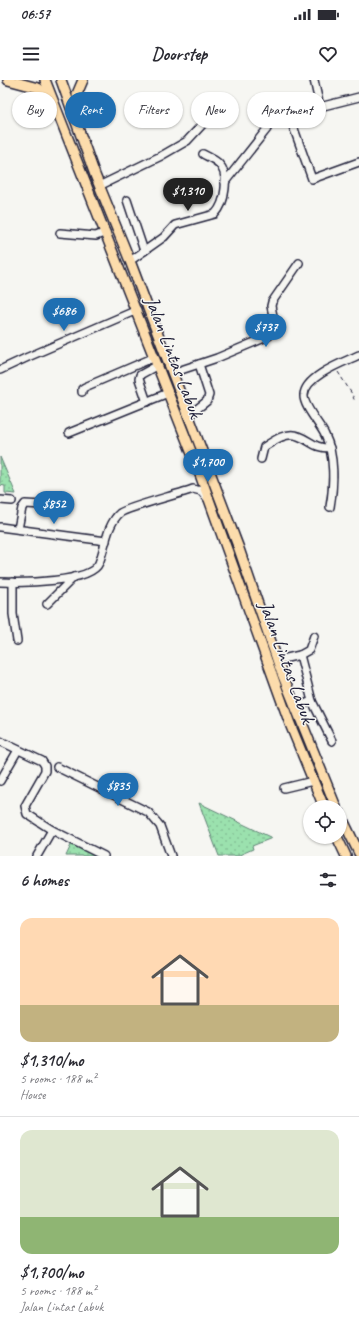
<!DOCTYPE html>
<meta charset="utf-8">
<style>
:root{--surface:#fff;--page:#f7f7f7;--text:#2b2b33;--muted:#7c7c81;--line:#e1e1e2;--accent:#1f6fb2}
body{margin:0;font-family:Caveat,sans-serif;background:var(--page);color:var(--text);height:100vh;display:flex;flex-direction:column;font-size:15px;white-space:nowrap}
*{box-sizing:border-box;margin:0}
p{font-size:13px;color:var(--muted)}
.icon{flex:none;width:22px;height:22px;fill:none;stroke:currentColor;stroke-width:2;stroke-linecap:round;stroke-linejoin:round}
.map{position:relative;height:776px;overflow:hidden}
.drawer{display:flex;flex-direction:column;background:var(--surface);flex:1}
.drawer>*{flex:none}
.hud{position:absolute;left:12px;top:12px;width:335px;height:36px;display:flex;gap:8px}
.fabs{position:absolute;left:303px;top:720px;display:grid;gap:8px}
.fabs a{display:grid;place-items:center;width:44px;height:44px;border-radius:50%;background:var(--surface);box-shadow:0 1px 3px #0004;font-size:20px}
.price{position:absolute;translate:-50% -34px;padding:0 9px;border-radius:14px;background:var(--accent);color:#fff;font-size:13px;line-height:26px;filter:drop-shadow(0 1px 2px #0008)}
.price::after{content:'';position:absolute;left:50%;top:24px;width:12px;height:9px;margin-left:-6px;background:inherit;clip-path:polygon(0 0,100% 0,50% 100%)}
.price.on{background:#222;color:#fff}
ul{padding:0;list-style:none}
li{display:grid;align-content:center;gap:8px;height:212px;padding:0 20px}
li+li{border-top:1px solid var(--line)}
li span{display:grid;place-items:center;height:124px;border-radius:12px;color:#555}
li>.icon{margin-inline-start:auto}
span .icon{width:72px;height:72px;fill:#fffc;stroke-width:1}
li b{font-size:17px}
h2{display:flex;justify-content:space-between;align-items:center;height:48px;padding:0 20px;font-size:17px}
.tag{padding:0 14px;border-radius:18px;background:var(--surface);box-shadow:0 1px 3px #0004;font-size:14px;line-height:36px}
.tag.on{background:var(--accent);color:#fff}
.status{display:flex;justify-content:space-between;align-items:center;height:28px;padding:0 20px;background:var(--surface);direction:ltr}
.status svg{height:11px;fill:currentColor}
header{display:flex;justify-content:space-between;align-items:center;height:52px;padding:0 20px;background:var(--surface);font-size:18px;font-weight:700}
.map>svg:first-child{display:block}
.park{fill:url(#park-dots);stroke:#5e8274}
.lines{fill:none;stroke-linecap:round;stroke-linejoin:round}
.minor-casing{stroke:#22223b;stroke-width:10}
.major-casing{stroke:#22223b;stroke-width:12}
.path{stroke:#22223b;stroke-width:1;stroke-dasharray:4 3;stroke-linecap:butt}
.minor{stroke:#f6f6f2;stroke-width:7}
.major{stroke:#fcdcac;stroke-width:9}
.labels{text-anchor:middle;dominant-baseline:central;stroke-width:3;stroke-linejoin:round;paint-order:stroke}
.street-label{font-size:20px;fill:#22223b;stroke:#f6f6f2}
</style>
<div class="status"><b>06:57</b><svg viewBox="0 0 49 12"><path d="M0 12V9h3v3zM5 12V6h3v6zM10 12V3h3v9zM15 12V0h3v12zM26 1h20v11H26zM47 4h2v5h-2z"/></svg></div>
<header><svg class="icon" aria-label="menu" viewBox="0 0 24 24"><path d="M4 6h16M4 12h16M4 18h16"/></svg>Doorstep<svg class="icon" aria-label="heart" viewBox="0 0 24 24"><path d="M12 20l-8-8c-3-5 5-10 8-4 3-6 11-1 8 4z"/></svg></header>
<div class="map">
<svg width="359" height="776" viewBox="0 0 359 776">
<defs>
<pattern id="park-dots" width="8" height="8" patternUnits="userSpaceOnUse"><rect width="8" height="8" fill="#9be1ae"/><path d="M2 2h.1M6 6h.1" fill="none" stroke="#85c197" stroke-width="1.8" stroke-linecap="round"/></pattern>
</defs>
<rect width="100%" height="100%" fill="#f6f6f2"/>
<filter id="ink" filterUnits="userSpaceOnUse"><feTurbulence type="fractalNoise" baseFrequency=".025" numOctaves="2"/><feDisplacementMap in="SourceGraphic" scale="8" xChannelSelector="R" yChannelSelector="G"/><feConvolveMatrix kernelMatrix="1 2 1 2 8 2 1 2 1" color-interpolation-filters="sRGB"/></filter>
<g filter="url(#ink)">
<g class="park">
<polygon points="0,377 16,414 5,413 5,406 0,405"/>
<polygon points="199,723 272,758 252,766 253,769 237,776 219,776"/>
<polygon points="72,763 97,776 66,776"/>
</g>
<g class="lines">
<defs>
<g id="minor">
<polyline points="314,0 320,27"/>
<polyline points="289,35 312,99 359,82"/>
<polyline points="280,37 359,17"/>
<polyline points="225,102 267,49"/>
<polyline points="99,106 161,76 187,61 213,33"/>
<polyline points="127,120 144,171"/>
<polyline points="60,153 96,156 106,152"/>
<path d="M130,181L164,157L175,145L215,134C225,124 230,95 219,84C216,80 208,77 203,74"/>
<polyline points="0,290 28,277 137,230"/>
<polyline points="172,293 217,278 269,256 275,246 271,226 272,222 299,183"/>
<polyline points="82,312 82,309 85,307 155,277"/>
<polyline points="147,322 139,299 140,295 158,285"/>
<polyline points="188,336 207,321 209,315 199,284"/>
<polyline points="69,353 168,313"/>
<path d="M261,379L264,367C273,361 287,351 298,356C312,361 313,368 330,368"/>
<polyline points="0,420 12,421"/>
<path d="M330,427C334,405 335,375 325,355C320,344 303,326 304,315C305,296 344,282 359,275"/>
<polyline points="0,447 106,461"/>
<polyline points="18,449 22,428 25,424 60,426"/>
<path d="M0,502C20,503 91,503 99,483C105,468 107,444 120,433C128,427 180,414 193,409L201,411L207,418"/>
<polyline points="13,502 13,534 17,561"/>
<polyline points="47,524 74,497"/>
<polyline points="278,580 300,575 309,570 314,556"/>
<polyline points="312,621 332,661"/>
<polyline points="296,627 312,621 300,575"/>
<polyline points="0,661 42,681 45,686 45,691 25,726 27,734 52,750 104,776"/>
<polyline points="57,687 148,732 160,746 171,776"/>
<polyline points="0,701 18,670"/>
<polyline points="284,708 313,701"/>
<polyline points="37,776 52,750"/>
</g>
<g id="major">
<polyline points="8,0 38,8 51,19"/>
<polyline points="45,0 198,389 290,644 324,727"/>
<polyline points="61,0 95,95 130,181 238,466 281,591 336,727"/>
<polyline points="79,41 77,14 83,0"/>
<polyline points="340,734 359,773"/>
<polyline points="337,757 346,776"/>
</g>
</defs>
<use href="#minor" class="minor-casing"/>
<use href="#major" class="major-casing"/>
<polyline class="path" points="338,292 352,314 355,322"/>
<use href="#minor" class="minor"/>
<use href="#major" class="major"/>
</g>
</g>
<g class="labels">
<g class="street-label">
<text transform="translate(174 277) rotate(69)">Jalan Lintas Labuk</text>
<text transform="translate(287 582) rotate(70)">Jalan Lintas Labuk</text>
</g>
</g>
</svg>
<div class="fabs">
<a><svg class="icon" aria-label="locate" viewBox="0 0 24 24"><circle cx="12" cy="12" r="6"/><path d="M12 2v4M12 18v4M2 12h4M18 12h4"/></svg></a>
</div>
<b class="price on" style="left:188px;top:132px">$1,310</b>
<b class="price" style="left:64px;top:252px">$686</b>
<b class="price" style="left:266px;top:268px">$737</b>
<b class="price" style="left:208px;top:403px">$1,700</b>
<b class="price" style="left:54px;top:445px">$852</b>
<b class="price" style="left:118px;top:727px">$835</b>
<div class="hud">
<a class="tag">Buy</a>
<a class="tag on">Rent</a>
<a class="tag">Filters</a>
<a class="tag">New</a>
<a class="tag">Apartment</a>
</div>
</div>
<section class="drawer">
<h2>6 homes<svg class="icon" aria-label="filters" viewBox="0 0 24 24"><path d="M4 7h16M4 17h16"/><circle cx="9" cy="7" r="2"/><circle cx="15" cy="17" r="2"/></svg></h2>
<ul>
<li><span style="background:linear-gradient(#ffd9b3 70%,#c2b280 0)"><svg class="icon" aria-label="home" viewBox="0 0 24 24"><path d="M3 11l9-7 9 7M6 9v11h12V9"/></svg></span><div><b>$1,310/mo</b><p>5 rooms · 188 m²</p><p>House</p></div></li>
<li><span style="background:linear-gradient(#dfe7d0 70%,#8fb573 0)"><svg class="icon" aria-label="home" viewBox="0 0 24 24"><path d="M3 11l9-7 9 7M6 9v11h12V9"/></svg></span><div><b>$1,700/mo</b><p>5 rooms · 188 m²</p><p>Jalan Lintas Labuk</p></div></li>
</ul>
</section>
